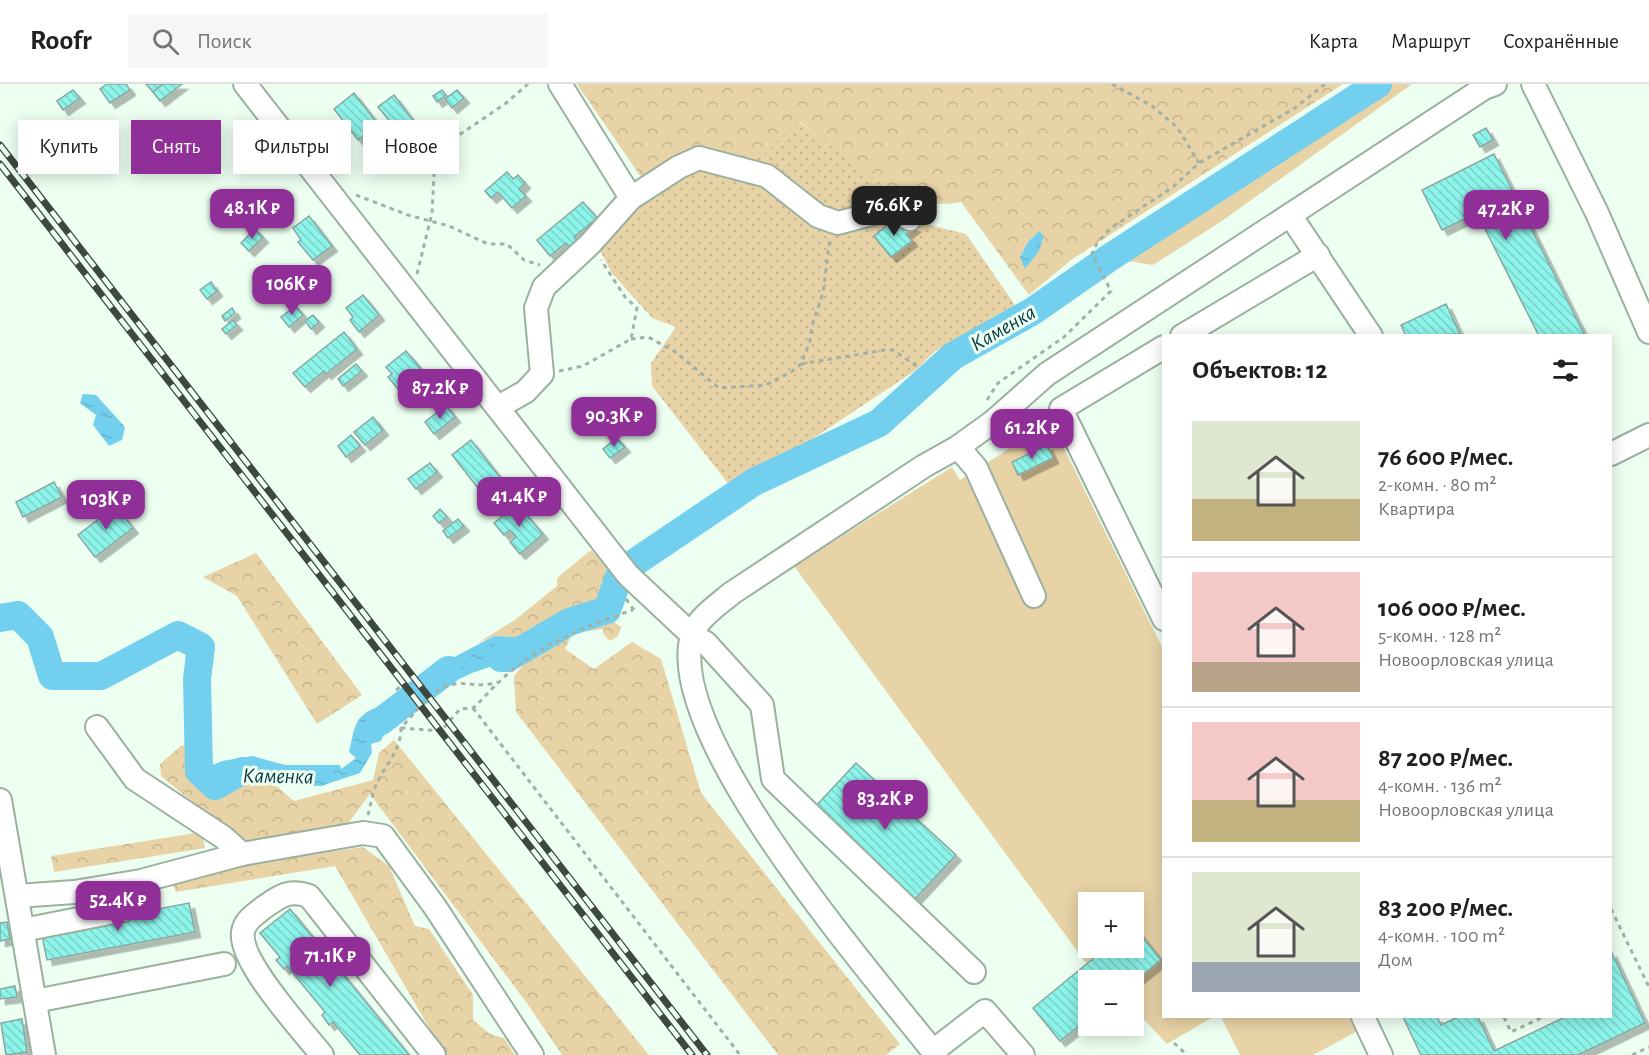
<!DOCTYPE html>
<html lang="ru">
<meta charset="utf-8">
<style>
:root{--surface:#fff;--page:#f6f6f6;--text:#202124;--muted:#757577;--line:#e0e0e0;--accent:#902f98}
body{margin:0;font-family:"Alegreya Sans",sans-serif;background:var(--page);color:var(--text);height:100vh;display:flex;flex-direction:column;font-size:22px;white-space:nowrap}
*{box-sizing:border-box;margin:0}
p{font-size:20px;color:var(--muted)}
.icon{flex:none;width:33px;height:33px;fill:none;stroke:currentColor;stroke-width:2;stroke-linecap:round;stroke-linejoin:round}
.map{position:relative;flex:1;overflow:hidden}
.details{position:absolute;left:1162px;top:250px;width:450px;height:684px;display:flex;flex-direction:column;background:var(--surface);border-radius:0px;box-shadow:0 3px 15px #0003}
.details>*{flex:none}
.guide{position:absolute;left:18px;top:36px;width:570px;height:54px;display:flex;gap:12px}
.buttons{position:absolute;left:1078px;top:808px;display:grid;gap:12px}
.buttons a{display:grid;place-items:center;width:66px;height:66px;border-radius:0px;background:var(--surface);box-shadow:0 3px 15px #0003;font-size:30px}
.price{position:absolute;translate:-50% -51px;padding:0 14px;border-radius:12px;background:var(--accent);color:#fff;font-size:20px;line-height:39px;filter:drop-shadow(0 2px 3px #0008)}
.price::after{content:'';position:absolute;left:50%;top:36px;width:18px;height:14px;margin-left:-9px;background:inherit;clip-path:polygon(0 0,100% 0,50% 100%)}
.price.active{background:#222;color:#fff}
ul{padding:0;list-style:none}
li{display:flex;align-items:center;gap:18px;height:150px;padding:0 30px}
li+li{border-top:2px solid var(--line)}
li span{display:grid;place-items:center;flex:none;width:168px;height:120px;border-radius:0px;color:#555}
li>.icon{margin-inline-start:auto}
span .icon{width:72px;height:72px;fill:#fffc;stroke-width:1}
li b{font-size:26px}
h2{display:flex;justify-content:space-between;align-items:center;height:72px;padding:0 30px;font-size:26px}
.chip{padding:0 21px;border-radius:0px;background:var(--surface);box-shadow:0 3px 15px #0003;font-size:21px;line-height:54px}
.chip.active{background:var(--accent);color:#fff}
header{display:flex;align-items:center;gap:36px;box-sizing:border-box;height:84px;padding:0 30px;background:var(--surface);border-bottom:2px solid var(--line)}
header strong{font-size:28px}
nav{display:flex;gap:33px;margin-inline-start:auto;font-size:21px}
.search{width:420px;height:54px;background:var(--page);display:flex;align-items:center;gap:15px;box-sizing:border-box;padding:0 21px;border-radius:0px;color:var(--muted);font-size:22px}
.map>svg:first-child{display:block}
.grass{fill:#e8d3a7}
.forest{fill:url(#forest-crowns);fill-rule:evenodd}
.garden{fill:url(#garden-dots)}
.water{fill:url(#water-ripples)}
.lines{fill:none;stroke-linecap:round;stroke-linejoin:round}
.river{stroke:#72cfee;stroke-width:28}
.building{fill:url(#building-back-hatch);stroke:#88a7a3;stroke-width:1.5;filter:url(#shadow)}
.minor-casing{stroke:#9ab1a0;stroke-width:26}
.path{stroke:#a2b1a6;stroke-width:3;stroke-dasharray:4.5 4.5;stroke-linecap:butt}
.minor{stroke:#fff;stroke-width:22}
.rail-casing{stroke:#3e4841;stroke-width:7}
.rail{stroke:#ecfff1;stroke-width:4.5;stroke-dasharray:14;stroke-linecap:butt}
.labels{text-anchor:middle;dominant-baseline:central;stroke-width:6;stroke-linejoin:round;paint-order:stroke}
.water-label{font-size:22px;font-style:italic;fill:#0a3643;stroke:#ecfff1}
</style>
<header>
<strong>Roofr</strong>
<div class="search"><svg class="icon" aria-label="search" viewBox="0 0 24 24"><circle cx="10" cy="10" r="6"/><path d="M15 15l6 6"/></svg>Поиск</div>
<nav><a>Карта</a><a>Маршрут</a><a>Сохранённые</a></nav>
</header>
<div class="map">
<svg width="1649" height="971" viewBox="0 0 1649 971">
<defs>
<pattern id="forest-crowns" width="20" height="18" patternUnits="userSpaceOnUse" patternTransform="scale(1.5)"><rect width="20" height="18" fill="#e8d3a7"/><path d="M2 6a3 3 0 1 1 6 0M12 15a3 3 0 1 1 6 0" fill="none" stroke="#c7b590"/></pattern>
<pattern id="garden-dots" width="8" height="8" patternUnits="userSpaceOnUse" patternTransform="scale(1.5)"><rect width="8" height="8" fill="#e8d3a7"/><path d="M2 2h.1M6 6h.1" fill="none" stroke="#c7b590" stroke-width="1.8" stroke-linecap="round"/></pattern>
<pattern id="water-ripples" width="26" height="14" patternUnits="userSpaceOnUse" patternTransform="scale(1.5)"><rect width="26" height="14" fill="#72cfee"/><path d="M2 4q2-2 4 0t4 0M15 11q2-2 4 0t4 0" fill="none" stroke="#63b2cc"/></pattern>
<pattern id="building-back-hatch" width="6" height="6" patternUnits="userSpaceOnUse" patternTransform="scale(1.5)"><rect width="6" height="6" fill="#8df4ea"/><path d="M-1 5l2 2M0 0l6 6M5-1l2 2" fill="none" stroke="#7ad2c9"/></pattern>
<filter id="shadow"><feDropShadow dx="5.5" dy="5.5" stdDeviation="0" flood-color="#0004"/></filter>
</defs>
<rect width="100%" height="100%" fill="#ecfff1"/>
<g class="grass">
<polygon points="1378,0 1412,0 1222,137 1153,181 1109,174"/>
<polygon points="1051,338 1164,567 1164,933 1213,933 1167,960 1134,925 1134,898 1161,876 1134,842 1134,819 1089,819 1089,864 1106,864 1086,879 794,482 952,383 960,396"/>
<polygon points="1221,933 1349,933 1356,948 1313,971 1240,971"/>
</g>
<g class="forest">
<path d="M577,0H1343L1071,176L1029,211L961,118C902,131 842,70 799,37L766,102L654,112ZM1040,147L1026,185L1020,173L1028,158Z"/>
<path d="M591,466C604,480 614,489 609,509L623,521L614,538L621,543L618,552L610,557L604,551L603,545L587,547L575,544L565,565L594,585L632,558L661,575L701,709L900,960L886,971H778L516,628L514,592L538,564L537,554L494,552L476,560L515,536L557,502V494Z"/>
<polygon points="256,469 362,611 317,640 237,512 203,493"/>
<polygon points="394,656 649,971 562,971 526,918 370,710 347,741 243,760 161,692 160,680 182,661 223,687 265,692 294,717 373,696 379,669"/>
<polygon points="202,748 205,764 54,788 51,772"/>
<polygon points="363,763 389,782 415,842 429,845 473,911 473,936 490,950 504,954 515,971 445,971 335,782 176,808 172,799 176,791"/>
</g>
<polygon class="garden" points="798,37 891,107 889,131 966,150 1015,221 934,268 916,286 734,407 652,302 651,279 676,243 652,234 612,189 598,163 620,137 693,86 728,88 763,71"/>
<g class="water">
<polygon points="1039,147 1044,152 1039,167 1025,185 1020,173 1028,158"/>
<polygon points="83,310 96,311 125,343 122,356 109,362 93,341 96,331 80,319"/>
<polygon points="494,552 537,554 530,569 472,589 423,612 416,606 431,595 432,585"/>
<path d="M406,608L412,620L407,630C390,631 387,644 381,657L371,660L372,669L360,689L321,702L258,699L215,702L199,687L222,677L252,672L285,681H340L341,685L356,674L349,668C356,637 355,630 386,620C394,617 398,610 406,608Z"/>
</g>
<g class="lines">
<g class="river">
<polyline points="628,483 754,398 879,339 953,272 1033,227 1109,174 1378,0"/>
<polyline points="0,534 18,531 40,553 52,592 101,592 178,551 201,563 197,595 199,687 215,702 242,687"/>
<polyline points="501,574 508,574 569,538 607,526 620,490"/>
<polyline points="380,638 448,586"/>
</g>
</g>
<g class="building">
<polygon points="107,0 126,0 130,6 110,19 100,5"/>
<polygon points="146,0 163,0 153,8"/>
<polygon points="163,0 182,0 160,17 153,8"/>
<polygon points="73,6 80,14 63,26 57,17"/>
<polygon points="442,6 446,11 437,18 433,12"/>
<polygon points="457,6 464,14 452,24 445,15"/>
<polygon points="354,9 378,40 358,56 334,25"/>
<polygon points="394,11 415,39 406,46 398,36 392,40 378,23"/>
<polygon points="147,39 152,44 155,42 162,51 142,66 136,57 141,52 137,46"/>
<polygon points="1486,44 1493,56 1480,63 1473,51"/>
<polygon points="56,46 68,61 59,68 47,53"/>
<polygon points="422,58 428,67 416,76 409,68"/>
<polygon points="1494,70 1585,252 1539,252 1477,129 1442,146 1422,106"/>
<polygon points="507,88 513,95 518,91 525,99 519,105 526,112 512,124 498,108 491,114 485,107"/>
<polygon points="583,118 597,134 574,153 578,157 570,163 566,159 550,172 537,156"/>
<polygon points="309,132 332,162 313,176 298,158 301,156 293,144"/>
<polygon points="895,135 915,143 906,150 912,157 891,173 874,152"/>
<polygon points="255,145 263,153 249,167 241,159"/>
<polygon points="211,198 217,207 207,215 200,206"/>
<polygon points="363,211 379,231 359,248 350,236 353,233 346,224"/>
<polygon points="1446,220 1460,250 1406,252 1401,241"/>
<polygon points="296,222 303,231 289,243 281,233"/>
<polygon points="232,224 235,229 225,237 222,232"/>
<polygon points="313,231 319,238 311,245 305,237"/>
<polygon points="233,236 237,241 226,250 222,245"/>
<polygon points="344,248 357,265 326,290 324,287 305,303 293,289"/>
<polygon points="406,267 427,292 406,308 401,303 398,305 388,293 392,290 386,283"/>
<polygon points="356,280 362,287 343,302 338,295"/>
<polygon points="446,321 455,333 434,350 425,338"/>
<polygon points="373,333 383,346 365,361 354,348"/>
<polygon points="351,351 360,362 346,373 338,362"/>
<polygon points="617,354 625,363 610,374 603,365"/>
<polygon points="471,356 500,393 481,408 452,371"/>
<polygon points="1047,361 1053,374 1018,391 1012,378"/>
<polygon points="430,379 437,388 416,405 408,395"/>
<polygon points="54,398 62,413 23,433 16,418"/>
<polygon points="517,420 543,450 520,470 510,458 516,453 510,446 504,451 494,439"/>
<polygon points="116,422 133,444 95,473 78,451"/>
<polygon points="440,425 447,433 439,439 433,432"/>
<polygon points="458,435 464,442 448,454 443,447"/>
<polygon points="856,679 956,771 915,815 815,723"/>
<polygon points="189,819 195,848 47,876 41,847"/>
<polygon points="290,825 409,971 360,971 333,938 329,941 322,931 325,928 287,882 284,885 276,876 280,873 260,849"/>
<polygon points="7,838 10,855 0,857 0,839"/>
<polygon points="1134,842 1161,876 1134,898 1089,897 1089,934 1060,957 1033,924 1106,864 1134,864"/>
<polygon points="1611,867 1645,939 1578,971 1421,971 1403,933 1437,933 1441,941 1458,933 1478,933 1494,967 1565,933 1611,933"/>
<polygon points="15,902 17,913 0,915 0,905"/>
<polygon points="22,935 27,968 6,971 1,939"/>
</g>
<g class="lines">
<defs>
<g id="minor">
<polyline points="245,0 628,491 692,551 706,559 762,621 773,695 974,888"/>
<polyline points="1533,0 1597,129 1649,248"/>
<polyline points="631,114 679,83 699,74 767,92 818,132 838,139 890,125 910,135"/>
<polyline points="1290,131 1371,252"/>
<polyline points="1182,252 1318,171"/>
<polyline points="1164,263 1061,325 1164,535"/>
<polyline points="498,323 525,308 542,290 536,224 544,203 590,160 631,114 560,0"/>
<polyline points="958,363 976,384 1034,512"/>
<polyline points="1611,370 1649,351"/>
<polyline points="97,643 135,695 223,753 242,770"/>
<polyline points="0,716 44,971"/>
<polyline points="17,812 74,808 141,797 242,770 363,749 383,752 435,823 532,971"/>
<polyline points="23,846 124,826"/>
<polyline points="35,917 224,880"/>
<polyline points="1363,933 1381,971"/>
<polyline points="933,967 985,927 1023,971"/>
<path d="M322,971C303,947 238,877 243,848C245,836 255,831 263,824C280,812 289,805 309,812L434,971"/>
<path d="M936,971C874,892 663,651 692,552C696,535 719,520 732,509L924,382L958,363L994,337L1047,290L1484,4L1495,0"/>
</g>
</defs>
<use href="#minor" class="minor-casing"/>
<g class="path">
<polyline points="1112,0 1152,22 1177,43 1199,79"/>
<polyline points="356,111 408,131 449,142 488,160 507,160 524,176 540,181"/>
<polyline points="417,190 432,129 435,72 444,61 505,20 528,0"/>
<polyline points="631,255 648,253 674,267 719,304 766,301 791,288 801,280 810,257 812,242 823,209 830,155"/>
<polyline points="801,280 885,266 893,266 918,283"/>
<polyline points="559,287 583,282 631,255 637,224 625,213 601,176"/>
<polyline points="987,316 998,299 1064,253 1111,207 1092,170 1097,159 1111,144 1173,103 1199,79 1295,24 1325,0"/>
<polyline points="626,515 634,526"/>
<polyline points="396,606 404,600"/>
<polyline points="473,624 740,971"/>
<path d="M401,644L441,647L460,625L473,624C482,616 490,606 499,598C536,562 585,542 633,526"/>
<path d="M368,731C371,721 372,709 377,699C386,680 401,666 401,644C415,629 433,602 455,600C471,598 480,604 497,598"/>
<polyline points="1611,825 1649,903"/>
<polyline points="1504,933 1511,948 1543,933"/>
<polyline points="1174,959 1187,971"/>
<polyline points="1632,971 1649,963"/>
</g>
<use href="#minor" class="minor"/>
<defs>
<g id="rail">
<polyline points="0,61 707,971"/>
<polyline points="0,80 692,971"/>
</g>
</defs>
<use href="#rail" class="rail-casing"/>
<use href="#rail" class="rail"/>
</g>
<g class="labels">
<g class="water-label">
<text transform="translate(1003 244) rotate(-30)">Каменка</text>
<text transform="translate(278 692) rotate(1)">Каменка</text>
</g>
</g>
</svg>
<div class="buttons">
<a>+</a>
<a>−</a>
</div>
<b class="price active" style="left:894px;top:153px">76.6K ₽</b>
<b class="price" style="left:252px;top:156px">48.1K ₽</b>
<b class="price" style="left:1506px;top:157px">47.2K ₽</b>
<b class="price" style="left:292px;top:232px">106K ₽</b>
<b class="price" style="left:440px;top:336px">87.2K ₽</b>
<b class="price" style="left:614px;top:364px">90.3K ₽</b>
<b class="price" style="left:1032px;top:376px">61.2K ₽</b>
<b class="price" style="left:519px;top:444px">41.4K ₽</b>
<b class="price" style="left:106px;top:447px">103K ₽</b>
<b class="price" style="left:885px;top:747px">83.2K ₽</b>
<b class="price" style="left:118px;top:848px">52.4K ₽</b>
<b class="price" style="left:330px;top:904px">71.1K ₽</b>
<div class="guide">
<a class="chip">Купить</a>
<a class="chip active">Снять</a>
<a class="chip">Фильтры</a>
<a class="chip">Новое</a>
</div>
<section class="details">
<h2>Объектов: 12<svg class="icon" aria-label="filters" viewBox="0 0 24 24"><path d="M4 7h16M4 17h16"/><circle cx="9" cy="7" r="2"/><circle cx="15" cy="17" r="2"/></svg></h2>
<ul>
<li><span style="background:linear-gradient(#dfe7d0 65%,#c2b280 0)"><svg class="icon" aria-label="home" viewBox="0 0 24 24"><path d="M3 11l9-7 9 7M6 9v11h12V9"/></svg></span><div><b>76 600 ₽/мес.</b><p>2-комн. · 80 m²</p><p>Квартира</p></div></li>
<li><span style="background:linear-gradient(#f6c9c9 75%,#b9a48a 0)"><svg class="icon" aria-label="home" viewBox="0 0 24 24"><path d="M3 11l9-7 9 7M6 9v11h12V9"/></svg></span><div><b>106 000 ₽/мес.</b><p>5-комн. · 128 m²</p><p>Новоорловская улица</p></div></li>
<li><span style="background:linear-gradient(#f6c9c9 65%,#c2b280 0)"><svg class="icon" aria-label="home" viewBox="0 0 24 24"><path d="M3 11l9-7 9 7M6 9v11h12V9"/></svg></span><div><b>87 200 ₽/мес.</b><p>4-комн. · 136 m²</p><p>Новоорловская улица</p></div></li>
<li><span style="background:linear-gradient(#dfe7d0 75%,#9aa5b1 0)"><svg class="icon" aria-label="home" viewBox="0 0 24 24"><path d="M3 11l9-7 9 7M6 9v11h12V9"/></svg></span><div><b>83 200 ₽/мес.</b><p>4-комн. · 100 m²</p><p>Дом</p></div></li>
</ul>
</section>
</div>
